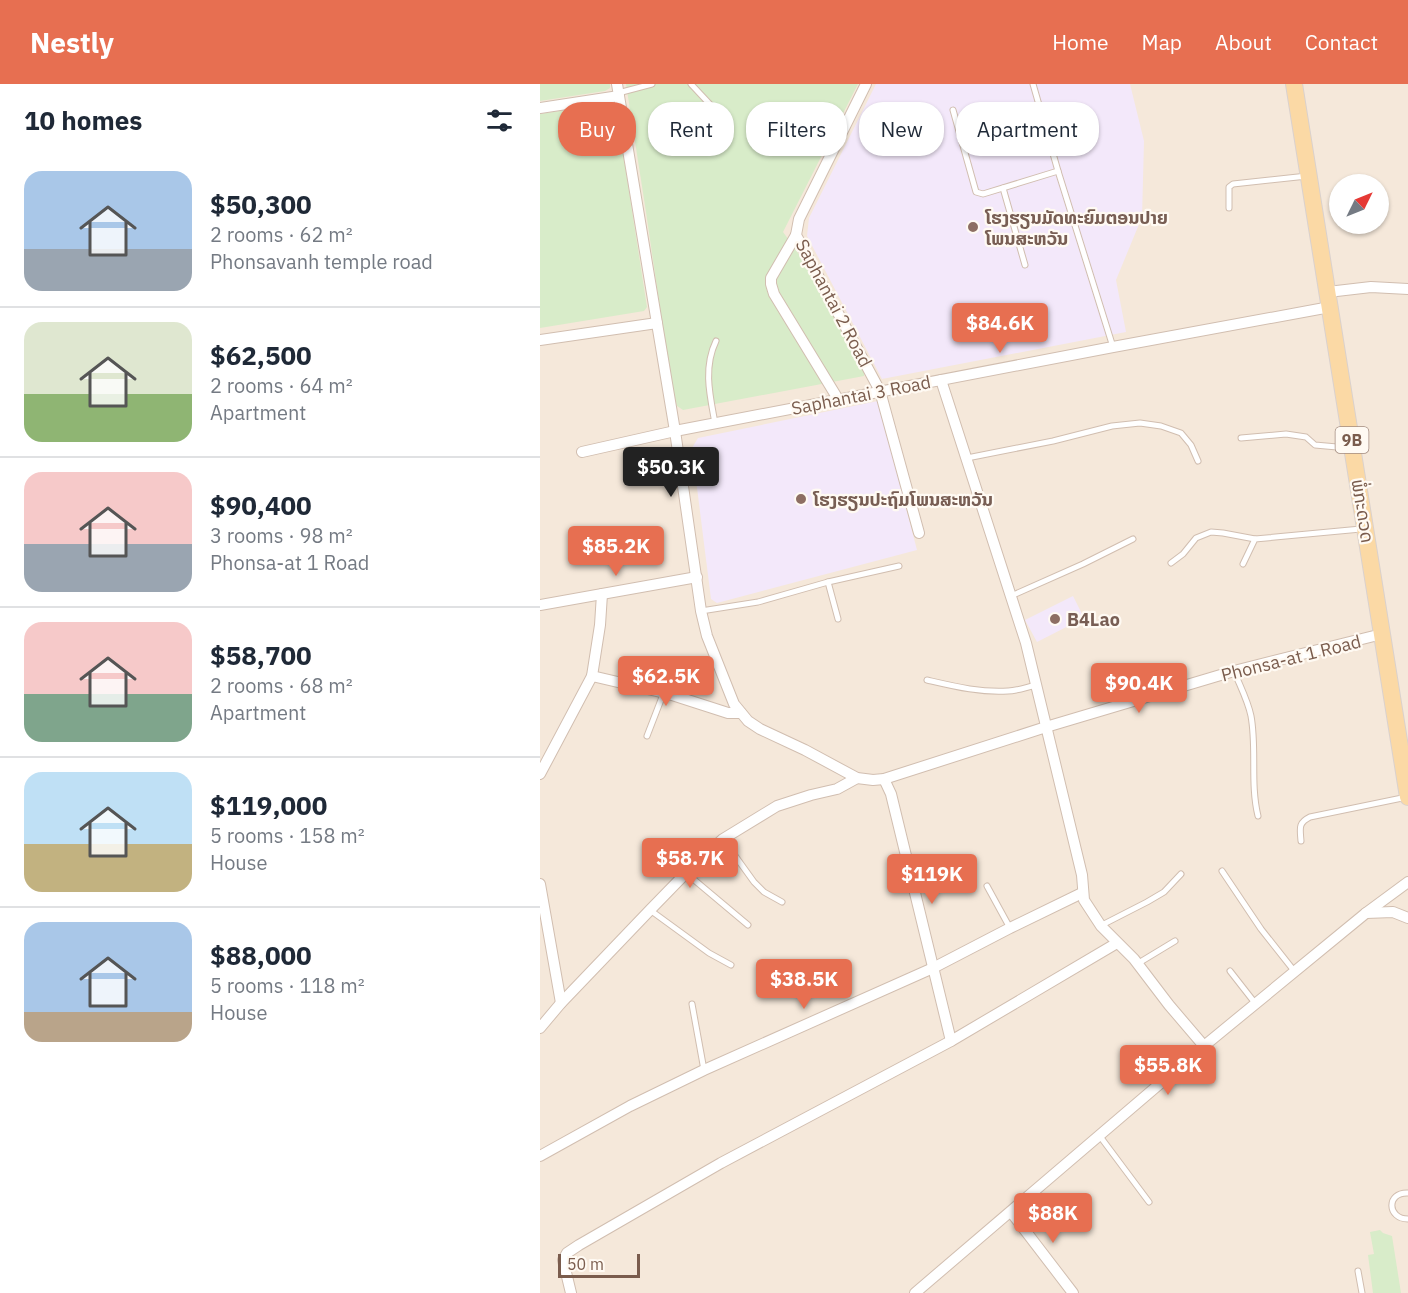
<!DOCTYPE html>
<meta charset="utf-8">
<style>
:root{--surface:#fff;--page:#f6f6f7;--text:#1f2937;--muted:#747a83;--line:#e0e1e3;--accent:#e76f51}
body{margin:0;font-family:"IBM Plex Sans","Noto Sans Lao",sans-serif;background:var(--page);color:var(--text);height:100vh;display:flex;flex-direction:column;font-size:22px;white-space:nowrap}
*{box-sizing:border-box;margin:0}
p{font-size:20px;color:var(--muted)}
.icon{flex:none;width:33px;height:33px;fill:none;stroke:currentColor;stroke-width:2;stroke-linecap:round;stroke-linejoin:round}
.map{position:relative;flex:1;overflow:hidden}
.sheet{display:flex;flex-direction:column;background:var(--surface);width:540px}
.sheet>*{flex:none}
.hud{position:absolute;left:18px;top:18px;width:570px;height:54px;display:flex;gap:12px}
.needle{width:39px;rotate:47deg}
.controls{position:absolute;left:789px;top:90px;display:grid;gap:12px}
.controls a{display:grid;place-items:center;width:60px;height:60px;border-radius:50%;background:var(--surface);box-shadow:0 2px 4px #0004;font-size:30px}
.scale{position:absolute;left:18px;bottom:15px;width:82px;box-sizing:border-box;padding-left:6px;border:3px solid #7a5c4d;border-top:0;font-size:16px;line-height:21px;white-space:nowrap;color:#7a5c4d;-webkit-text-stroke:4px #fffaf3;paint-order:stroke}
.price{position:absolute;translate:-50% -51px;padding:0 14px;border-radius:6px;background:var(--accent);color:#fff;font-size:20px;line-height:39px;filter:drop-shadow(0 2px 3px #0008)}
.price::after{content:'';position:absolute;left:50%;top:36px;width:18px;height:14px;margin-left:-9px;background:inherit;clip-path:polygon(0 0,100% 0,50% 100%)}
.price.on{background:#222;color:#fff}
ul{padding:0;list-style:none}
li{display:flex;align-items:center;gap:18px;height:150px;padding:0 24px}
li+li{border-top:2px solid var(--line)}
li span{display:grid;place-items:center;flex:none;width:168px;height:120px;border-radius:18px;color:#555}
li>.icon{margin-inline-start:auto}
span .icon{width:72px;height:72px;fill:#fffc;stroke-width:1}
li b{font-size:26px}
h2{display:flex;justify-content:space-between;align-items:center;height:72px;padding:0 24px;font-size:26px}
.pill{padding:0 21px;border-radius:24px;background:var(--surface);box-shadow:0 2px 4px #0004;font-size:21px;line-height:54px}
.pill.on{background:var(--accent);color:#fff}
header{display:flex;align-items:center;gap:36px;box-sizing:border-box;height:84px;padding:0 30px;background:var(--accent);color:#fff}
header strong{font-size:28px}
nav{display:flex;gap:33px;margin-inline-start:auto;font-size:21px}
main{display:flex;flex:1;min-height:0}
.map>svg:first-child{display:block}
.residential{fill:#f5e8da;fill-rule:evenodd}
.education{fill:#f3e8fa}
.green{fill:#d8ecc9}
.lines{fill:none;stroke-linecap:round;stroke-linejoin:round}
.service-casing{stroke:#d1beb0;stroke-width:7}
.minor-casing{stroke:#d1beb0;stroke-width:12}
.primary-casing{stroke:#dad1cd;stroke-width:18}
.service{stroke:#fff;stroke-width:5}
.minor{stroke:#fff;stroke-width:10}
.primary{stroke:#fbd9a5;stroke-width:16}
.education-dot{fill:#8d6e63;stroke:#fffaf3;stroke-width:2}
.labels{text-anchor:middle;dominant-baseline:central;stroke-width:4.5;stroke-linejoin:round;paint-order:stroke}
.shield{fill:#fffaf3;stroke:#a28b7f;stroke-width:1.5}
.shield-label{font-size:16px;font-weight:bold;fill:#7a5c4d}
.education-label{font-size:18px;font-weight:bold;fill:#785e54;stroke:#fffaf3;text-anchor:start}
.street-label{font-size:18px;fill:#7a5c4d;stroke:#fffaf3}
</style>
<header>
<strong>Nestly</strong>
<nav><a>Home</a><a>Map</a><a>About</a><a>Contact</a></nav>
</header>
<main>
<section class="sheet">
<h2>10 homes<svg class="icon" aria-label="filters" viewBox="0 0 24 24"><path d="M4 7h16M4 17h16"/><circle cx="9" cy="7" r="2"/><circle cx="15" cy="17" r="2"/></svg></h2>
<ul>
<li><span style="background:linear-gradient(#a9c7e8 65%,#9aa5b1 0)"><svg class="icon" aria-label="home" viewBox="0 0 24 24"><path d="M3 11l9-7 9 7M6 9v11h12V9"/></svg></span><div><b>$50,300</b><p>2 rooms · 62 m²</p><p>Phonsavanh temple road</p></div></li>
<li><span style="background:linear-gradient(#dfe7d0 60%,#8fb573 0)"><svg class="icon" aria-label="home" viewBox="0 0 24 24"><path d="M3 11l9-7 9 7M6 9v11h12V9"/></svg></span><div><b>$62,500</b><p>2 rooms · 64 m²</p><p>Apartment</p></div></li>
<li><span style="background:linear-gradient(#f6c9c9 60%,#9aa5b1 0)"><svg class="icon" aria-label="home" viewBox="0 0 24 24"><path d="M3 11l9-7 9 7M6 9v11h12V9"/></svg></span><div><b>$90,400</b><p>3 rooms · 98 m²</p><p>Phonsa-at 1 Road</p></div></li>
<li><span style="background:linear-gradient(#f6c9c9 60%,#7fa58c 0)"><svg class="icon" aria-label="home" viewBox="0 0 24 24"><path d="M3 11l9-7 9 7M6 9v11h12V9"/></svg></span><div><b>$58,700</b><p>2 rooms · 68 m²</p><p>Apartment</p></div></li>
<li><span style="background:linear-gradient(#bfe0f5 60%,#c2b280 0)"><svg class="icon" aria-label="home" viewBox="0 0 24 24"><path d="M3 11l9-7 9 7M6 9v11h12V9"/></svg></span><div><b>$119,000</b><p>5 rooms · 158 m²</p><p>House</p></div></li>
<li><span style="background:linear-gradient(#a9c7e8 75%,#b9a48a 0)"><svg class="icon" aria-label="home" viewBox="0 0 24 24"><path d="M3 11l9-7 9 7M6 9v11h12V9"/></svg></span><div><b>$88,000</b><p>5 rooms · 118 m²</p><p>House</p></div></li>
</ul>
</section>
<div class="map">
<svg width="868" height="1209" viewBox="0 0 868 1209">
<rect width="100%" height="100%" fill="#fdf6ec"/>
<path class="residential" d="M0,0H868V1209H0ZM800,100H838V140H800Z"/>
<g class="education">
<polygon points="336,0 590,0 604,57 602,133 576,196 586,248 342,295 267,152 269,134"/>
<polygon points="338,317 377,466 177,519 171,515 152,364 158,354"/>
<polygon points="533,512 544,534 497,558 485,536"/>
</g>
<g class="green">
<polygon points="0,0 70,0 70,4 65,7 0,17"/>
<path d="M86,0H318L243,148C276,191 299,239 324,287V292L143,326L137,322L130,293L106,128Z"/>
<polygon points="66,20 73,22 77,30 107,223 104,227 0,244 0,30"/>
<polygon points="840,1146 843,1149 852,1152 861,1209 833,1209 828,1171 834,1170 830,1148"/>
</g>
<g class="lines">
<defs>
<g id="service">
<polyline points="151,0 179,30"/>
<polyline points="493,0 518,87 573,263"/>
<polyline points="78,9 112,0"/>
<polyline points="413,26 436,108 443,110 518,87"/>
<polyline points="463,104 485,181"/>
<polyline points="689,124 689,103 693,100 767,92"/>
<path d="M175,339C170,312 163,284 176,257"/>
<polyline points="701,354 746,350 766,353 775,361 808,364"/>
<polyline points="427,374 513,357 572,342 600,339 621,342 641,349 651,361 658,377"/>
<polyline points="631,479 643,470 656,454 671,448 683,449 715,455"/>
<polyline points="703,480 715,455 821,445"/>
<polyline points="288,498 298,535"/>
<polyline points="471,512 543,480 593,455"/>
<polyline points="161,527 218,518 288,498 359,482"/>
<path d="M694,587C700,602 708,617 711,632C717,665 710,699 718,732"/>
<path d="M387,596C413,602 441,609 468,607C477,607 487,603 496,601"/>
<polyline points="107,652 124,608"/>
<polyline points="183,755 214,798 224,808 242,818"/>
<path d="M761,757C760,744 758,739 770,733L867,713"/>
<polyline points="682,787 721,845 755,888"/>
<polyline points="146,789 208,841"/>
<polyline points="447,802 470,844"/>
<polyline points="110,826 169,869 191,881"/>
<polyline points="562,841 607,818 624,808 641,790"/>
<polyline points="597,880 635,857"/>
<polyline points="690,887 715,919"/>
<polyline points="152,920 164,986"/>
<polyline points="559,1051 609,1118"/>
<path d="M868,1109C846,1108 847,1135 868,1135"/>
<polyline points="818,1187 822,1209"/>
</g>
<g id="minor">
<polyline points="77,0 135,347 161,527 167,552 194,620 208,637 220,645 265,666 317,694 333,696 344,695 506,643 694,587 842,550"/>
<polyline points="326,0 259,135 256,151 340,307 379,449"/>
<polyline points="0,24 79,12"/>
<polyline points="256,151 231,194 231,200 234,210 298,315"/>
<polyline points="788,208 831,203 868,205"/>
<polyline points="0,256 117,239"/>
<polyline points="401,296 486,559 542,791 544,816 561,842 594,875 629,921 664,962"/>
<polyline points="42,368 135,347 573,263 790,223"/>
<polyline points="0,521 157,493"/>
<polyline points="52,592 129,610 188,629 201,629"/>
<polyline points="0,690 52,592 60,541 62,510"/>
<polyline points="344,695 351,710 411,957"/>
<polyline points="0,800 21,919"/>
<polyline points="826,829 853,828 868,834"/>
<polyline points="0,944 21,919 110,826 146,789 183,755 237,722 271,711 297,705 317,694"/>
<polyline points="0,1072 90,1022 164,986 393,884 470,844 542,809"/>
<polyline points="471,1128 533,1209"/>
<polyline points="31,1209 23,1176 27,1169 39,1161 181,1079 411,957 577,859"/>
<polyline points="375,1209 664,962 826,829 868,798"/>
</g>
<polyline id="primary" points="754,0 868,713"/>
</defs>
<use href="#service" class="service-casing"/>
<use href="#minor" class="minor-casing"/>
<use href="#primary" class="primary-casing"/>
<use href="#service" class="service"/>
<use href="#minor" class="minor"/>
<use href="#primary" class="primary"/>
</g>
<g class="education-dot">
<circle cx="433" cy="143" r="6"/>
<circle cx="261" cy="415" r="6"/>
<circle cx="515" cy="535" r="6"/>
</g>
<g class="labels">
<rect class="shield" x="795.5" y="343" width="33" height="26" rx="4.5"/>
<g class="shield-label">
<text x="812" y="356">9B</text>
</g>
<g class="education-label">
<text x="445" y="133">ໂຮງຮຽນມັດທະຍົມຕອນປາຍ<tspan x="445" dy="21">ໂພນສະຫວັນ</tspan></text>
<text x="273" y="415">ໂຮງຮຽນປະຖົມໂພນສະຫວັນ</text>
<text x="527" y="535">B4Lao</text>
</g>
<g class="street-label">
<text transform="translate(294 219) rotate(62)">Saphantai 2 Road</text>
<text transform="translate(321 311) rotate(-11)">Saphantai 3 Road</text>
<text transform="translate(823 427) rotate(81)">ພໍ່ກະດວດ</text>
<text transform="translate(751 574) rotate(-14)">Phonsa-at 1 Road</text>
</g>
</g>
</svg>
<div class="controls">
<a><svg class="needle" viewBox="-14 -14 28 28"><path d="M0-13l5 13h-10z" fill="#e53935"/><path d="M0 13l5-13h-10z" fill="#747a83"/></svg></a>
</div>
<div class="scale">50 m</div>
<b class="price" style="left:460px;top:270px">$84.6K</b>
<b class="price on" style="left:131px;top:414px">$50.3K</b>
<b class="price" style="left:76px;top:493px">$85.2K</b>
<b class="price" style="left:126px;top:623px">$62.5K</b>
<b class="price" style="left:599px;top:630px">$90.4K</b>
<b class="price" style="left:150px;top:805px">$58.7K</b>
<b class="price" style="left:392px;top:821px">$119K</b>
<b class="price" style="left:264px;top:926px">$38.5K</b>
<b class="price" style="left:628px;top:1012px">$55.8K</b>
<b class="price" style="left:513px;top:1160px">$88K</b>
<div class="hud">
<a class="pill on">Buy</a>
<a class="pill">Rent</a>
<a class="pill">Filters</a>
<a class="pill">New</a>
<a class="pill">Apartment</a>
</div>
</div>
</main>
